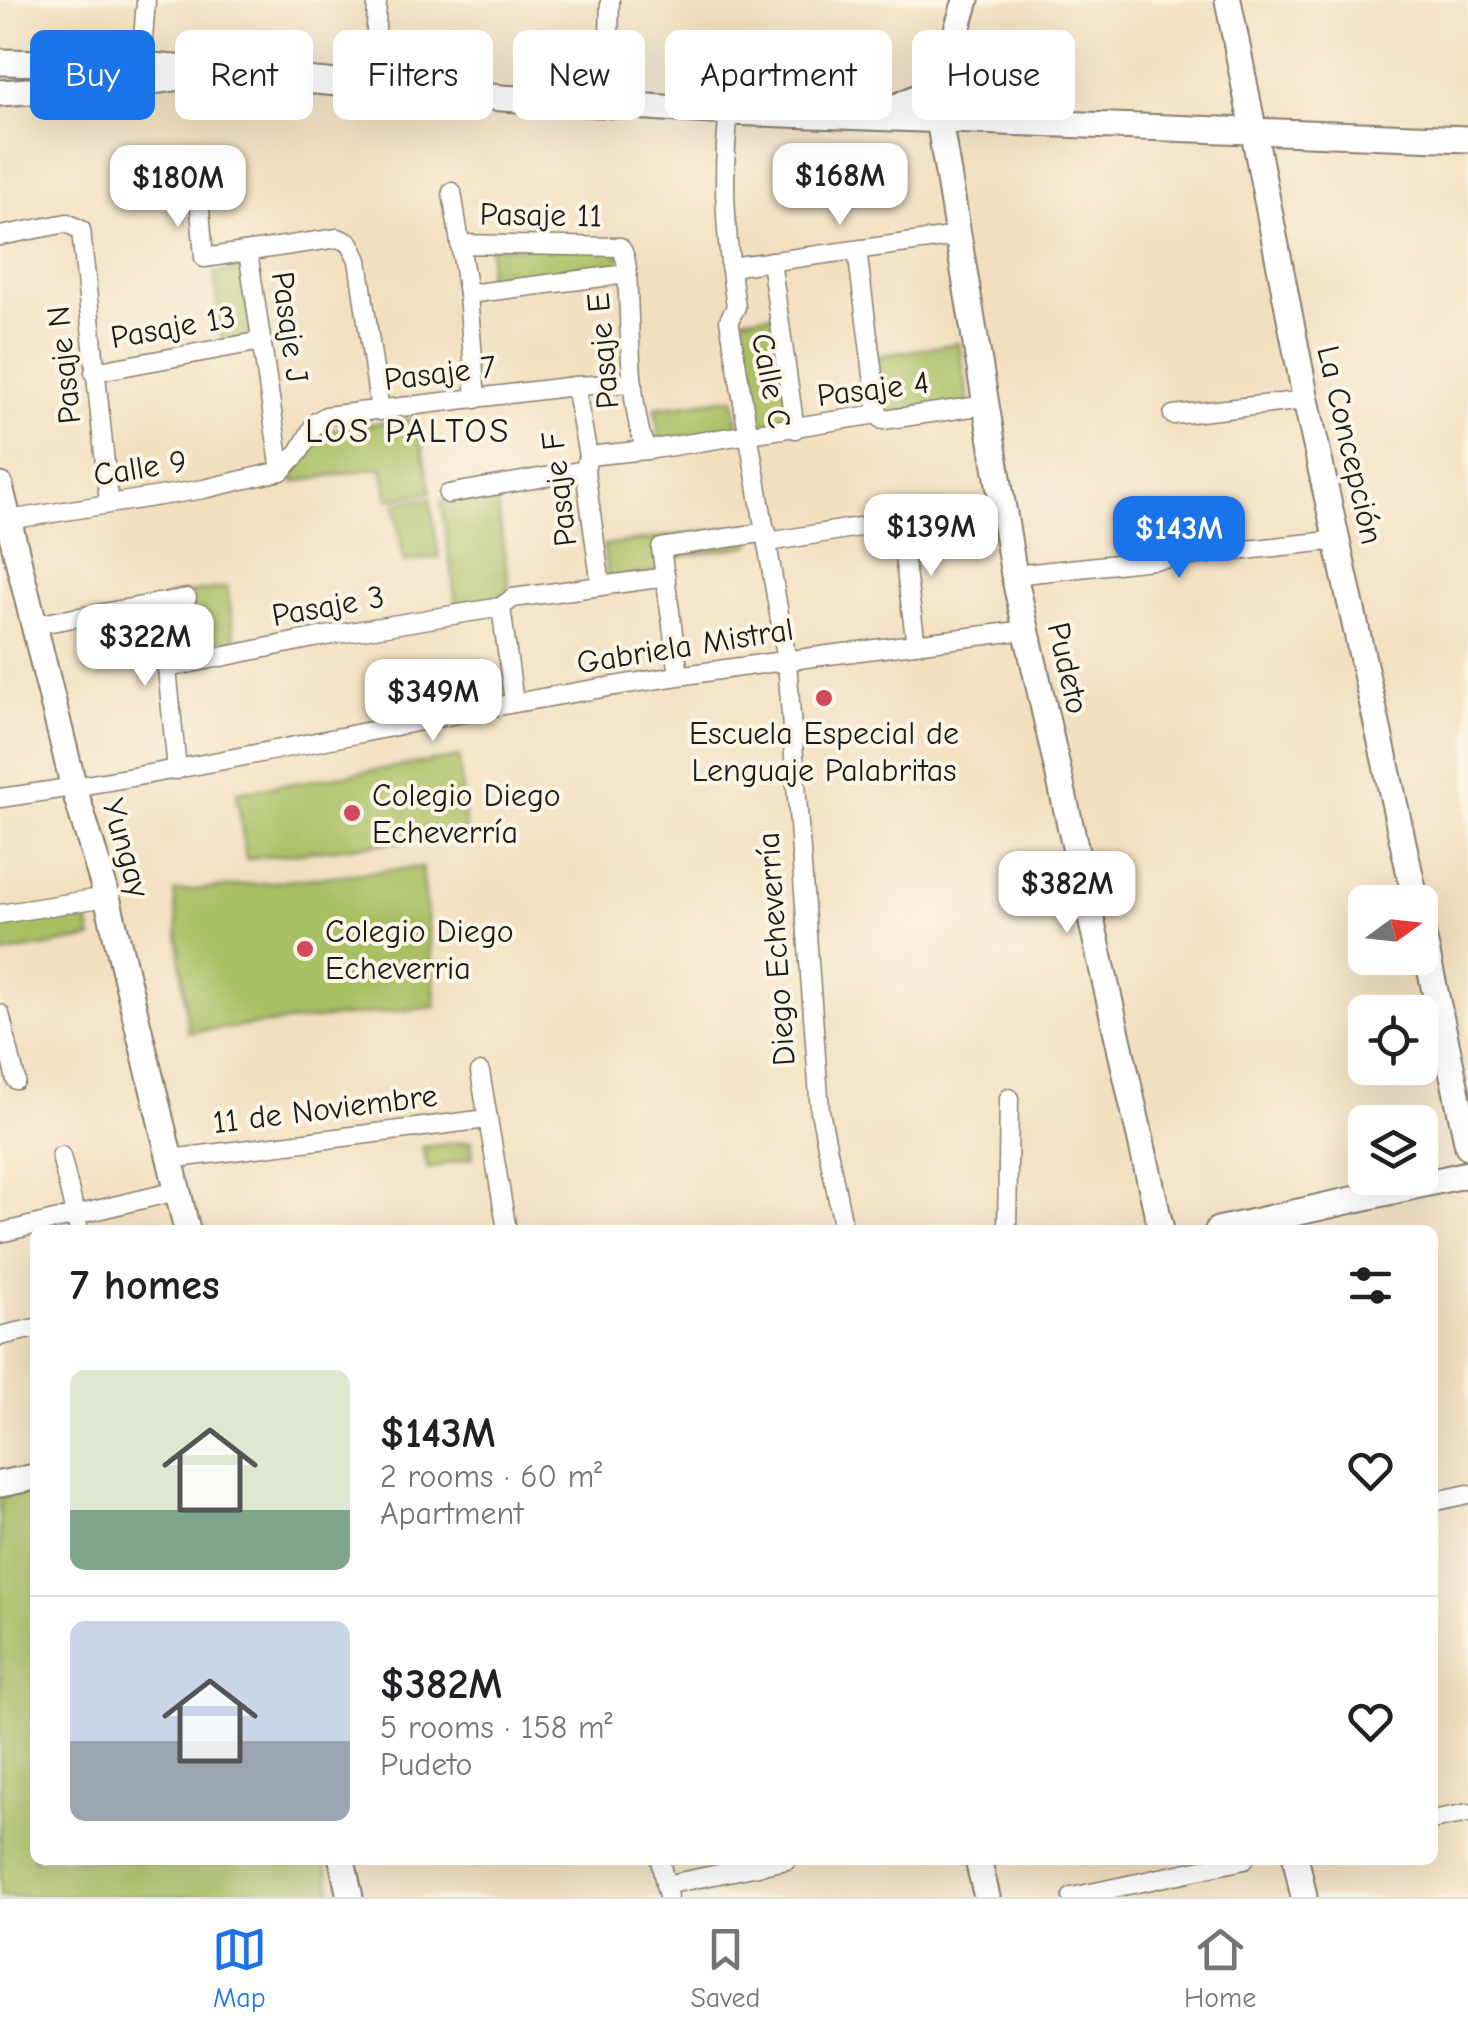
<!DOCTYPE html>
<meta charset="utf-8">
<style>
:root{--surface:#fff;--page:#f6f6f6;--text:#202124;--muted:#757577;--line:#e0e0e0;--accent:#1a73e8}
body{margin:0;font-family:"Comic Neue",sans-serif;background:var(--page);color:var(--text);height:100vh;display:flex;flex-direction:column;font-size:38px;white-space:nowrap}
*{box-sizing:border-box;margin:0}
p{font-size:32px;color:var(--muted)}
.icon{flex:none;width:55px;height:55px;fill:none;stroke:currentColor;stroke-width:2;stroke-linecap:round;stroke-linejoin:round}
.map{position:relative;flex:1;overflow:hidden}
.panel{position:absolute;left:30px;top:1225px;width:1408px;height:640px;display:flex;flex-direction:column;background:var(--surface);border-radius:15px;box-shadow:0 10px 40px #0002}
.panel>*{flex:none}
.banner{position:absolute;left:30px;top:30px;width:1410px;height:90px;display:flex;gap:20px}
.needle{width:65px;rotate:75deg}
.fabs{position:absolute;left:1348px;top:885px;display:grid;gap:20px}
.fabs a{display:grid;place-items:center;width:90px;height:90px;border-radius:15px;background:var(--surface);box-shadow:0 10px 40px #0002;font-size:50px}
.price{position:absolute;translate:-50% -85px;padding:0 22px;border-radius:20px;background:#fff;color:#222;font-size:32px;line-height:65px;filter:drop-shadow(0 2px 5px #0008)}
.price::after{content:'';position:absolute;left:50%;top:60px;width:30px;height:22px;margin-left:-15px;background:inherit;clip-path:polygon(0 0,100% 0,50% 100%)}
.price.on{background:var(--accent);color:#fff}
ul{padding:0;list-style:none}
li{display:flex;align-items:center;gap:30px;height:250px;padding:0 40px}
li+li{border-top:2px solid var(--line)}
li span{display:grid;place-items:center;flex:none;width:280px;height:200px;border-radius:15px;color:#555}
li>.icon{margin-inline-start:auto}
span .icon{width:120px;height:120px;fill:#fffc;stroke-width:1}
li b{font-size:42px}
h2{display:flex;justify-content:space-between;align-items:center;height:120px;padding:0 40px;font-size:42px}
.chip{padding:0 35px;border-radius:15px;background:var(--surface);box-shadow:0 10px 40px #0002;font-size:35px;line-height:90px}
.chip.on{background:var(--accent);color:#fff}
.tab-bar{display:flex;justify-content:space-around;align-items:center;height:140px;border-top:2px solid var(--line);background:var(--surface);font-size:28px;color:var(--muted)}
.tab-bar a{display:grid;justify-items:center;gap:5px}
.tab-bar .on{color:var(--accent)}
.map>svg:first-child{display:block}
.green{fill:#a9bf64;stroke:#626e40;stroke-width:2.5}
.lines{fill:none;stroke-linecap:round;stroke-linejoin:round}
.street-casing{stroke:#877e6e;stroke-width:21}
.secondary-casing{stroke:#877e6e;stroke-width:29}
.street{stroke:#fff;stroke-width:18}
.secondary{stroke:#fff;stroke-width:25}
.poi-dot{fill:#d1495b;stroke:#fcf5e5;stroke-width:4}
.labels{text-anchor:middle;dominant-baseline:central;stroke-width:8;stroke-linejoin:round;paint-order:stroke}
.street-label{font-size:32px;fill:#1c1c1c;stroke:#fcf5e5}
.poi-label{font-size:32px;fill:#1c1c1c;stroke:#fcf5e5;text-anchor:start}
.neighbourhood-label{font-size:35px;letter-spacing:2.5px;fill:#1c1c1c;stroke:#fcf5e5}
</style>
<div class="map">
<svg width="1468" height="1897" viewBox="0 0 1468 1897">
<rect width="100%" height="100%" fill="#fcf5e5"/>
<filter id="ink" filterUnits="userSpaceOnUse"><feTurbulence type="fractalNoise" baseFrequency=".01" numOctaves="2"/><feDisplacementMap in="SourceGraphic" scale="20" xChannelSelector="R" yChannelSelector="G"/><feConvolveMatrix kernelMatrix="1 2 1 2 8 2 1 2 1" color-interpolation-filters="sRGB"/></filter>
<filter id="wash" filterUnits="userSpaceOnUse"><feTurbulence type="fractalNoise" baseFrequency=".0048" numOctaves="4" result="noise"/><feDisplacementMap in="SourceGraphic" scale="40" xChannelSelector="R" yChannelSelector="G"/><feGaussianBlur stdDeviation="2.25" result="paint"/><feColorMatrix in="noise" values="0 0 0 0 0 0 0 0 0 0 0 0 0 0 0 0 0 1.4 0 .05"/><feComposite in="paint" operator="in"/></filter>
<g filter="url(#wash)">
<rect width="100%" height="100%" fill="#f2dfbf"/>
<g class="green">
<polygon points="491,247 617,248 622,271 485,288"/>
<polygon points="244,268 255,338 222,343 214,273"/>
<polygon points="775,314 792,424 749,428 732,319"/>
<polygon points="959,343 969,404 884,417 878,356"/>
<polygon points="734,398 739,429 659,440 655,408"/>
<polygon points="416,418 431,492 388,500 382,467 294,482 292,471 321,436 334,429"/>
<polygon points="496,493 509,587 499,597 456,603 441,501"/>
<polygon points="430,498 439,557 404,562 395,504"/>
<polygon points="749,526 751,545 660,560 660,571 608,579 603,545"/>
<polygon points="227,587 235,641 177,650 169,596"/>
<polygon points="459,757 466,834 246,859 237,792"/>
<polygon points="422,867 436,1007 188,1032 174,892"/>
<polygon points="85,911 92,938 0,954 0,925"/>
<polygon points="471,1141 473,1157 428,1169 422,1147"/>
<polygon points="35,1489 35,1860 325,1860 333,1897 0,1897 0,1496"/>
</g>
</g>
<g filter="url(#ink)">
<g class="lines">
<defs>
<g id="street">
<polyline points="141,65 146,0"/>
<polyline points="374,84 377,0"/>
<polyline points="607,104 610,0"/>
<path d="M729,112C721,179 726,241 736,307L729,320L787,661L820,1111L844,1230"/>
<polyline points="452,192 468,294 476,399"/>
<polyline points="199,197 204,258 338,238 350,243 358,260 380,411"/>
<polyline points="0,236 67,223 81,230 109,502"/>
<path d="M460,244L620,247C629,259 627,278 628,293C630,331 630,419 647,450"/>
<polyline points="857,250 878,414"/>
<polyline points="248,252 281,471"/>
<polyline points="771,261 795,429"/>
<polyline points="730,267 958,236"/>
<polyline points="468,294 627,274"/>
<polyline points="94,372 262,341"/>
<polyline points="575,386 588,456 585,470 601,586"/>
<polyline points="1173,415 1306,400"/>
<polyline points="588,456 647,450 878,414 883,420 986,405"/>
<polyline points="281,471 299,452 316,422 326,416 575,386 633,383"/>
<polyline points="448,494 585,470"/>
<polyline points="8,520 204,489 281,471"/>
<polyline points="899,520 916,644"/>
<polyline points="769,542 1002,503"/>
<polyline points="1014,575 1339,540"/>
<polyline points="156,603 167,668 177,770"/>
<polyline points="34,625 187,598"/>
<polyline points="167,668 314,638 501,607"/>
<polyline points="679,675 661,548 767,532"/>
<polyline points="514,703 501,607 513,598 666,577"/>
<path d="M0,798C173,774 343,735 515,703C685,672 856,651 1027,630"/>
<polyline points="0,914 107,897"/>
<polyline points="0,1014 16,1080"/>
<polyline points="480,1072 507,1230"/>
<polyline points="61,1156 79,1230"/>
<polyline points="170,1159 487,1119"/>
<polyline points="1007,1230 1009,1098"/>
<polyline points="0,1233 177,1191"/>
<polyline points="0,1336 35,1328"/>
<polyline points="1432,1502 1468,1494"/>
<polyline points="1432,1820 1468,1813"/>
<polyline points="660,1860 668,1897"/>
<polyline points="665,1885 787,1860"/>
<polyline points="1072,1897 1244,1860"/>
</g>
<g id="secondary">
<polyline points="966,0 942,80 939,119 1014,575 1161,1230"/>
<polyline points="1228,0 1306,400 1416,902"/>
<polyline points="0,62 141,65 502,98 729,112 1468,139"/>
<polyline points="0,93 140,83 175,78"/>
<polyline points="881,114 922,95 942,80"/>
<polyline points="0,486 74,788 107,897 187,1230"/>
<polyline points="1420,921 1468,1146"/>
<polyline points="1218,1230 1468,1174"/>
<polyline points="0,1484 35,1477"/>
<polyline points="342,1860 350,1897"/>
<polyline points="978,1860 987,1897"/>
<polyline points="1296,1860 1304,1897"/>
</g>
</defs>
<use href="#street" class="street-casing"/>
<use href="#secondary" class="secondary-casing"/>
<use href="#street" class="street"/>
<use href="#secondary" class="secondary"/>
</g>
</g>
<g class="poi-dot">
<circle cx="824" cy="698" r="10"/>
<circle cx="352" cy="813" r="10"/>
<circle cx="305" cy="949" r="10"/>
</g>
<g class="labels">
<g class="street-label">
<text transform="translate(541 215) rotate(1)">Pasaje 11</text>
<text transform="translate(173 327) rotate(-10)">Pasaje 13</text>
<text transform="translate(290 327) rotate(82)">Pasaje J</text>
<text transform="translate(603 351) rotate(-95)">Pasaje E</text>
<text transform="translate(64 365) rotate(-96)">Pasaje N</text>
<text transform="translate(440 373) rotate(-7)">Pasaje 7</text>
<text transform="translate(771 381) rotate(79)">Calle C</text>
<text transform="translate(873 389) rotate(-7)">Pasaje 4</text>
<text transform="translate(1350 445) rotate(77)">La Concepción</text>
<text transform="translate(140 468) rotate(-9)">Calle 9</text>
<text transform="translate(559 489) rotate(-97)">Pasaje F</text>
<text transform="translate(328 606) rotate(-10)">Pasaje 3</text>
<text transform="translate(685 646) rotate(-9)">Gabriela Mistral</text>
<text transform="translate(1068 668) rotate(77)">Pudeto</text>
<text transform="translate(126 848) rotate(74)">Yungay</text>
<text transform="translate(776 949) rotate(-94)">Diego Echeverría</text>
<text transform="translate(325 1109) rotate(-7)">11 de Noviembre</text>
</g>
<g class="poi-label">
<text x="824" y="733" text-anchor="middle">Escuela Especial de<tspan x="824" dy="37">Lenguaje Palabritas</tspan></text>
<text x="372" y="795">Colegio Diego<tspan x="372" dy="37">Echeverría</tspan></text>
<text x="325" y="931">Colegio Diego<tspan x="325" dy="37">Echeverria</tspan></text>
</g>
<g class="neighbourhood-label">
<text x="408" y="430">LOS PALTOS</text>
</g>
</g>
</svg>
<div class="fabs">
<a><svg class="needle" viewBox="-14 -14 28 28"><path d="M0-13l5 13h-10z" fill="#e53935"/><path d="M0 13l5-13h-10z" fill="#757577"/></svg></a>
<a><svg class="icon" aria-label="locate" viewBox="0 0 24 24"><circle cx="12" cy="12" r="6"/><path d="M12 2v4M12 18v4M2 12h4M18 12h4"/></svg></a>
<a><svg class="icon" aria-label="layers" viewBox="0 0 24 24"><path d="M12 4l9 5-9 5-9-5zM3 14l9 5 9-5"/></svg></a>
</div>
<b class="price" style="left:840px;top:228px">$168M</b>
<b class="price" style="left:178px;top:230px">$180M</b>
<b class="price" style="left:931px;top:579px">$139M</b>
<b class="price on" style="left:1179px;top:581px">$143M</b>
<b class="price" style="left:145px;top:689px">$322M</b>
<b class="price" style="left:433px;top:744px">$349M</b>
<b class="price" style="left:1067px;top:936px">$382M</b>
<div class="banner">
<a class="chip on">Buy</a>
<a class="chip">Rent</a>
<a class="chip">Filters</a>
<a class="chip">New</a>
<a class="chip">Apartment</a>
<a class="chip">House</a>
</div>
<section class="panel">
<h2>7 homes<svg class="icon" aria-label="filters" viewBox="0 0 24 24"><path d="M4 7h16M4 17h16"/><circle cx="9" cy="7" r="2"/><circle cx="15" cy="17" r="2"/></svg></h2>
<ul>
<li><span style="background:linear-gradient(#dfe7d0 70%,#7fa58c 0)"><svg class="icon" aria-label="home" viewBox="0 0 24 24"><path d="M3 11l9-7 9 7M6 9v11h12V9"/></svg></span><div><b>$143M</b><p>2 rooms · 60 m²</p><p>Apartment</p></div><svg class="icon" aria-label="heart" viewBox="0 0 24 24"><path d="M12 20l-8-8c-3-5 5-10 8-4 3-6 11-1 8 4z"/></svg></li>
<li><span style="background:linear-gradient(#c9d6e8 60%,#9aa5b1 0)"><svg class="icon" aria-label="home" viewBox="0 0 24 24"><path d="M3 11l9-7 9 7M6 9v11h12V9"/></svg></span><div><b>$382M</b><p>5 rooms · 158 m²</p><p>Pudeto</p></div><svg class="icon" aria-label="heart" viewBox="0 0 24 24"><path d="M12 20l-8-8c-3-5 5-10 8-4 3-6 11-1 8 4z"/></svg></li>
</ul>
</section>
</div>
<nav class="tab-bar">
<a class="on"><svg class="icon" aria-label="map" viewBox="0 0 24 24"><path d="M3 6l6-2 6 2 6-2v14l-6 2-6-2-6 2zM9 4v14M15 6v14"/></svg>Map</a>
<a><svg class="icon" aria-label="saved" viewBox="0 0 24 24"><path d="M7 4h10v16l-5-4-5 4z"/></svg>Saved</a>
<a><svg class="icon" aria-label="home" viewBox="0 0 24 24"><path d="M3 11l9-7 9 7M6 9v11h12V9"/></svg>Home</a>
</nav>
